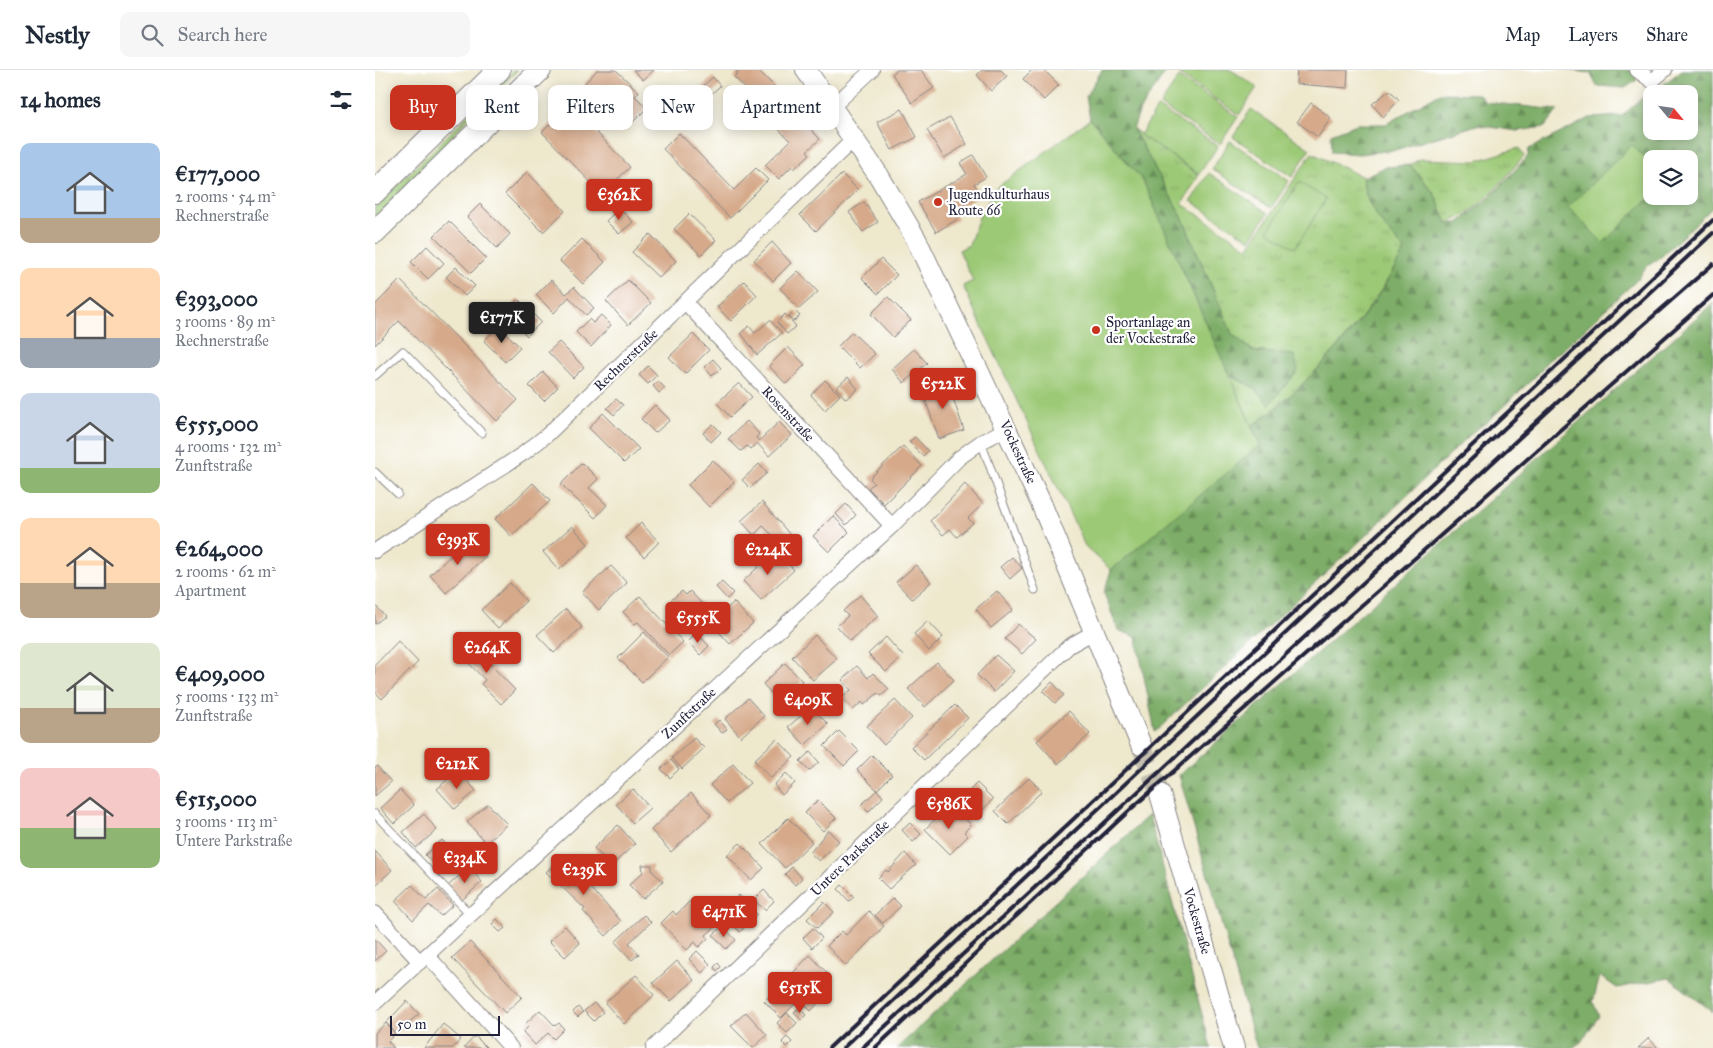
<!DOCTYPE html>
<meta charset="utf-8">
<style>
:root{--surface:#fff;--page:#f6f6f7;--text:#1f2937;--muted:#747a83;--line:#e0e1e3;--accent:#c8321e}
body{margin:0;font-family:"IM FELL Great Primer",serif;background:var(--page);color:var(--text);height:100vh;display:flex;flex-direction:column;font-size:19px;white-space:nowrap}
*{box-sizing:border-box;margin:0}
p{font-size:16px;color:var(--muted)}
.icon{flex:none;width:28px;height:28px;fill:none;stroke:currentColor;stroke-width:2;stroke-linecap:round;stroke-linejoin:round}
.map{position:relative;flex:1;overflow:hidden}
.sheet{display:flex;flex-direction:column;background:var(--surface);width:375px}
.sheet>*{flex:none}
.guide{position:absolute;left:15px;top:15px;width:475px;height:45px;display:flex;gap:10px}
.needle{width:32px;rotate:119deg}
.controls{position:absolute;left:1268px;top:15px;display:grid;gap:10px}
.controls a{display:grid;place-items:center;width:55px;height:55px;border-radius:10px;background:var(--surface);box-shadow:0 2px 12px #0003;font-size:25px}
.scale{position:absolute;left:15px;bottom:12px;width:110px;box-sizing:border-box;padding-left:5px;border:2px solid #22223b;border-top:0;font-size:14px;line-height:18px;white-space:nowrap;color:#22223b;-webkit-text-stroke:4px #fff;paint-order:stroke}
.price{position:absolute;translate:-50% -42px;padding:0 11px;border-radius:5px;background:var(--accent);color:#fff;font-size:16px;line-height:32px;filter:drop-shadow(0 1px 2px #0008)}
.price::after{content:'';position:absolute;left:50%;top:30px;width:15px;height:11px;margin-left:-8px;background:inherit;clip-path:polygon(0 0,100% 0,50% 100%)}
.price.selected{background:#222;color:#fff}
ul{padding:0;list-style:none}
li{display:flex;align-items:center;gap:15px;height:125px;padding:0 20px}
li span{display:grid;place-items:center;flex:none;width:140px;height:100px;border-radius:10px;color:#555}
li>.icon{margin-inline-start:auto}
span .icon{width:60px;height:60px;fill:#fffc;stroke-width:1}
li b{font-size:21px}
h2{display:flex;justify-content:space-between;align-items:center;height:60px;padding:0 20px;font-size:21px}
.pill{padding:0 18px;border-radius:10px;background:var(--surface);box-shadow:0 2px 12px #0003;font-size:18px;line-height:45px}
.pill.selected{background:var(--accent);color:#fff}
header{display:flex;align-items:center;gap:30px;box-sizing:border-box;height:70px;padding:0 25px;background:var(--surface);border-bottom:1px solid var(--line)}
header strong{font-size:24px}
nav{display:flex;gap:28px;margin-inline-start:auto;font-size:18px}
.search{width:350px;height:45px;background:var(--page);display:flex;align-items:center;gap:12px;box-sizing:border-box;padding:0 18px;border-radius:10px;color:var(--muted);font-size:19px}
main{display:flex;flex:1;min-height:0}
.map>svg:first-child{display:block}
.grass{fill:url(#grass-tufts);stroke:#5f7658}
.forest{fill:url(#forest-firs);stroke:#506851;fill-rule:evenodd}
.park{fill:#9cc976;stroke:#5f7658}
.building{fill:#d5a989}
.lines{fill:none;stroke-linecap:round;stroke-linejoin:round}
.secondary-tunnel{stroke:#c5c0b0;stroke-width:20;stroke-dasharray:20 10;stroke-linecap:butt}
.service-casing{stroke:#888584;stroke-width:9}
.minor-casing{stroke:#888584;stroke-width:16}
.secondary-casing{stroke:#888584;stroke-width:22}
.primary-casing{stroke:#888584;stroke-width:24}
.service{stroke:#fff;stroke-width:7}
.minor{stroke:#fff;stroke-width:14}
.secondary{stroke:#fff;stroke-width:20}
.primary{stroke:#fff;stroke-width:22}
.rail{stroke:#22223b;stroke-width:4}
.poi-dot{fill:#c8321e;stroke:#fff;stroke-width:2}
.labels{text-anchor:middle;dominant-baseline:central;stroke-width:4.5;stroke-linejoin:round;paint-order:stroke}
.poi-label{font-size:14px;fill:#22223b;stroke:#fff;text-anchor:start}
.street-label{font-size:14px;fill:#22223b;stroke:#fff}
</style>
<header>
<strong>Nestly</strong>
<div class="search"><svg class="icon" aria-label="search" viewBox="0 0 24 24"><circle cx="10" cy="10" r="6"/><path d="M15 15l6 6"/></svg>Search here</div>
<nav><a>Map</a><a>Layers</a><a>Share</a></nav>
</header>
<main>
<section class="sheet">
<h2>14 homes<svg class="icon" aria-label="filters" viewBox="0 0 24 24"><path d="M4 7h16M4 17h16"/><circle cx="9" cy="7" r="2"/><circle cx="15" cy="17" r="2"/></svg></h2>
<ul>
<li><span style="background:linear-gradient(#a9c7e8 75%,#b9a48a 0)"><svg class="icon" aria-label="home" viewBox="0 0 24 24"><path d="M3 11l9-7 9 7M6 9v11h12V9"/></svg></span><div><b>€177,000</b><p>2 rooms · 54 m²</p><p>Rechnerstraße</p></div></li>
<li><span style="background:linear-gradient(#ffd9b3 70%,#9aa5b1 0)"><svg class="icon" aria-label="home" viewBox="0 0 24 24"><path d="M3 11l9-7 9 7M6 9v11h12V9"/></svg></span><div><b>€393,000</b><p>3 rooms · 89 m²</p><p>Rechnerstraße</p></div></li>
<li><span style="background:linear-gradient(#c9d6e8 75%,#8fb573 0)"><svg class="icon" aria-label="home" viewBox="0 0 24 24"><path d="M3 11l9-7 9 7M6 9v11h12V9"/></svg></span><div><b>€555,000</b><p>4 rooms · 132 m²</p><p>Zunftstraße</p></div></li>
<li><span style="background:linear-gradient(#ffd9b3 65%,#b9a48a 0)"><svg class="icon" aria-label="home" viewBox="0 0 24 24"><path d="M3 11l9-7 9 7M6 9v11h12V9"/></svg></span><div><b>€264,000</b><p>2 rooms · 62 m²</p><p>Apartment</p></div></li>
<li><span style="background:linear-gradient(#dfe7d0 65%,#b9a48a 0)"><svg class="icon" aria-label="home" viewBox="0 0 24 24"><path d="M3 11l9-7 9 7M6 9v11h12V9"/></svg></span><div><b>€409,000</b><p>5 rooms · 133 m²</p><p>Zunftstraße</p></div></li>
<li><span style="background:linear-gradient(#f6c9c9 60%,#8fb573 0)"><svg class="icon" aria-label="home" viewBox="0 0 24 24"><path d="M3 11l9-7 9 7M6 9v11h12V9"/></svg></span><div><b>€515,000</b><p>3 rooms · 113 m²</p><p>Untere Parkstraße</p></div></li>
</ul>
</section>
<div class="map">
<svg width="1338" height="978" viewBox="0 0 1338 978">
<defs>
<pattern id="grass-tufts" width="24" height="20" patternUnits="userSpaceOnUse" patternTransform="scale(1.25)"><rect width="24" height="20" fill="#9cc976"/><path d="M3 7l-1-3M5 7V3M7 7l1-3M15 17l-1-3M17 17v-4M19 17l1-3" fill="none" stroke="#86ac67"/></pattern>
<pattern id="forest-firs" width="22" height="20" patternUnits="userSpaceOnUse" patternTransform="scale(1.25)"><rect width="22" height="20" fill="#7dad67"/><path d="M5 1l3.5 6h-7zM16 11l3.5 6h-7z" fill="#668c56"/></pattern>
</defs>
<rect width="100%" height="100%" fill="#fff"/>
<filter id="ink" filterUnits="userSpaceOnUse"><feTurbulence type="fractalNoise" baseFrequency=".02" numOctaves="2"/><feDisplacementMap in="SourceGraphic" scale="10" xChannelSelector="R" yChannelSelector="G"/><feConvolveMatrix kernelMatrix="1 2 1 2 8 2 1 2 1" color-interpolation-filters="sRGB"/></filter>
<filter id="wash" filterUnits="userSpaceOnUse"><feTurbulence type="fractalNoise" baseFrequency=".0096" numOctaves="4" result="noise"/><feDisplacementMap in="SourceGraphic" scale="20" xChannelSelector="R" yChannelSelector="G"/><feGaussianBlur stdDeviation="1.12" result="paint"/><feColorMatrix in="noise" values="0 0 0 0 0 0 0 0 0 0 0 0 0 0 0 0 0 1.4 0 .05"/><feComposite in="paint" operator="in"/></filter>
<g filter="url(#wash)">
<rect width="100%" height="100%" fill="#eee8cd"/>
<g class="grass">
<polygon points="139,0 143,0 87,55 51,98 0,149 0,137"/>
<path d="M758,59L824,105L807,134L873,178L937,83L988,107C988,135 1012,159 1030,180C1020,197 1010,216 998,232C969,274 919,328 877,356L854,305L880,318L878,281L857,264L807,147Z"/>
<path d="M1144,78L1149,86C1127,111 1104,143 1072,153L1059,123L1035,95L1045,89L1101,91Z"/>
</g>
<g class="forest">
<polygon points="727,0 792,0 765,40 758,59 807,147 857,264 878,281 919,285 923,301 894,335 880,318 854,305 768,111 715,49 711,26"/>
<polygon points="1192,0 1255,0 1262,10 1250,18 1222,16 1215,3"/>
<path d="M1307,0H1338V137L1287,186L1270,198L1264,208L1187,280L1171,292L1166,301L1111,353L1100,360L979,477L780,662L761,567L743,560L729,523L736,500L885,375L877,356C919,328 969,274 998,233C1010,216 1020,197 1030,180C1012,160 988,135 988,107L1010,97L1035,95L1059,123L1072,153H1083L1114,128L1153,86L1154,79L1215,48L1247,46L1267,28L1280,21ZM1276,24H1314V61H1276ZM1276,89H1314V126H1276Z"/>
<polygon points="1065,23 1104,24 1110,32 1183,40 1170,57 1142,61 1102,55 1020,80 984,84 957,82 956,64 982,54 1011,54"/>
<polygon points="1338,233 1338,942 1294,908 1242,918 1225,906 1218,932 1224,946 1206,972 1197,978 882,978 804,705"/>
<polygon points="774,745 836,978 522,978"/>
</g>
<g class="park">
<polygon points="808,0 856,0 882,17 864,45 805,5"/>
<polygon points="804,7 863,47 845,74 785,35"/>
<polygon points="783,37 843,76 824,104 765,65"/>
<polygon points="876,39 935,79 917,107 858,67"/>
<polygon points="715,49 768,111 885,375 736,500 710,476 588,216 598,211 584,180 594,175 604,147 620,119"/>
<polygon points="855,71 914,111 896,138 837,99"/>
<polygon points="1257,75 1276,94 1276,126 1228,173 1193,137"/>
<polygon points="834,103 893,143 875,170 816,131"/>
<polygon points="924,112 951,129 920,178 893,161"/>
</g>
<g id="blocks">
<g class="building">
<polygon points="222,0 241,0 264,22 260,26 272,38 253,57 209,14"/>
<polygon points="258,0 279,0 268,10"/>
<polygon points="360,0 383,0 400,17 397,20 407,30 410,27 418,36 426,44 424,47 445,69 432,81 435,84 419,99 417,96 404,109 390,95 415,71 381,35 384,33 359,7 363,3"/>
<polygon points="522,0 546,0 559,18 537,33 517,4"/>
<polygon points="607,0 626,0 632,6 616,21 602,5"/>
<polygon points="657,0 669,0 684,15 669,30 648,9"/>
<polygon points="922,0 973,0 972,18 921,14"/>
<polygon points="338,7 345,16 320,39 312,30"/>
<polygon points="1015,20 1024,30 1008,47 997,34"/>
<polygon points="936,33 956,48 943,67 922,52"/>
<polygon points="195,35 255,97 227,124 167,62"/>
<polygon points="527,39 542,67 517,80 502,52"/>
<polygon points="575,47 592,74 569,88 552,60"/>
<polygon points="304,63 359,120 381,98 393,110 355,148 288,79"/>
<polygon points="598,85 611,107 599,114 606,125 578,141 583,149 561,162 543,132 592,104 585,93"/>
<polygon points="152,102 190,141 168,162 130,124"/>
<polygon points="467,104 483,120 441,161 425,145"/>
<polygon points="489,132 503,152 488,162 474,142"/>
<polygon points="105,134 135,164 122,178 92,147"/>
<polygon points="244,138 258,152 244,164 231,151"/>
<polygon points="314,144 341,170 326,185 299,159"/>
<polygon points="74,151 111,188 96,203 59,166"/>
<polygon points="275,164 301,191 284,208 257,182"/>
<polygon points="207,169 230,192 208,214 185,191"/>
<polygon points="397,172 416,193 398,211 379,190"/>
<polygon points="52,176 69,193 53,209 36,192"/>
<polygon points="506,189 522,205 503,224 487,208"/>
<polygon points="81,197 100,216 90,226 71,207"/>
<polygon points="423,201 443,222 424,239 405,218"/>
<polygon points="25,210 143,330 122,351 24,251 0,275 0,235"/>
<polygon points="176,210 191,224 199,217 219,238 211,245 194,227 179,243 161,225"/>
<polygon points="253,210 276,233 253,255 231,231"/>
<polygon points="369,211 382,225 356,251 342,237"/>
<polygon points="513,227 536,250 518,267 496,244"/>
<polygon points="143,229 166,252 152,266 143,256 138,261 125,249"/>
<polygon points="420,241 425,246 419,251 414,247"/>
<polygon points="410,244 421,256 412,264 402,252"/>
<polygon points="226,245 236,255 216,277 201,262 214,249 218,253"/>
<polygon points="395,250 407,263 382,285 366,263 374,256 380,263"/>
<polygon points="124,256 145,277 130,292 109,271"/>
<polygon points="477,262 500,284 485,298 463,276"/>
<polygon points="318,264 334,280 310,304 294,287"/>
<polygon points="184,272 209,297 198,308 173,282"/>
<polygon points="413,277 430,295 411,314 394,296"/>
<polygon points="539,279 552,293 529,313 517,299"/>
<polygon points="338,289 346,298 337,306 329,297"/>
<polygon points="273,296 282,305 273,314 264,305"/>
<polygon points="168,302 183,317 169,331 154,316"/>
<polygon points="473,307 483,319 471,329 461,318"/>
<polygon points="450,310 465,325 450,340 436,325"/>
<polygon points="283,311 290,318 284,323 278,316"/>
<polygon points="572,311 589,360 564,369 547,320"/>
<polygon points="364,313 377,327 355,347 342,333"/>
<polygon points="241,329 248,335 239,345 232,338"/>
<polygon points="280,335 295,350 280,363 266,349"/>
<polygon points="228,343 264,379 249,393 214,358"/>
<polygon points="372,351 384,364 381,368 384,371 404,352 417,365 394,386 382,373 375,379 372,376 366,381 353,369"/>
<polygon points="338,354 346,362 336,372 328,363"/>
<polygon points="540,367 553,381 548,386 534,372"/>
<polygon points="528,376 547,396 509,434 493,418 499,413 495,408"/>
<polygon points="338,390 359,412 334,437 313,415"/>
<polygon points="207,393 223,409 214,418 232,435 220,448 186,414"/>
<polygon points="384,394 392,403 375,418 367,410"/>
<polygon points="158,413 175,431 136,466 120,449"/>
<polygon points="590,414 608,434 593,448 598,453 582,467 575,459 568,465 555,451"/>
<polygon points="387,432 422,473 413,480 388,456 379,465 366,451"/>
<polygon points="471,434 481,445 471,455 461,444"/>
<polygon points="458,446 474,462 454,482 438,466"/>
<polygon points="266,453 284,472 269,487 251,468"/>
<polygon points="197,456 213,474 184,500 168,482"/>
<polygon points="95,468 111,486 71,523 55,505"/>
<polygon points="401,481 419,500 386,530 368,511"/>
<polygon points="637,487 647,498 635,509 625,497"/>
<polygon points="541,495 556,512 537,529 521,512"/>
<polygon points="236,496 252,513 224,540 207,522"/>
<polygon points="347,512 358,523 352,529 341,517"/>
<polygon points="135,513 151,531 123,558 106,540"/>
<polygon points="307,521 311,525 315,521 328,535 310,552 297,538 300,535 296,530"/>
<polygon points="622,521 638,540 616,558 601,539"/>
<polygon points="485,525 503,546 475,571 462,556 473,546 468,541"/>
<polygon points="265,526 308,572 294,585 263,552 260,554 248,542"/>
<polygon points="359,532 378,553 355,574 336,553"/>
<polygon points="0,535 10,546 0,554"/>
<polygon points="191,539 207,557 179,583 162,565"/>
<polygon points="553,551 568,567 554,581 539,564"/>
<polygon points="643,554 661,569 647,584 630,569"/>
<polygon points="269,562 293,587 267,612 243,588"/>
<polygon points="322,563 334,576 325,585 313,572"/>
<polygon points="440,565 462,589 438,610 417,587"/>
<polygon points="511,567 528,586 511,602 493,584"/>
<polygon points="23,571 43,592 7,629 0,622 0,595"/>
<polygon points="93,571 140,620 126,634 106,614 110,610 83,582"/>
<polygon points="621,585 639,601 619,622 602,605"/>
<polygon points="562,592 579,610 550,637 533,619"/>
<polygon points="410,593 427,611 404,632 388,614"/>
<polygon points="482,596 493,608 498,603 514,619 506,626 503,623 489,635 487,632 478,640 467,628 476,620 467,610"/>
<polygon points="677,612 689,625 680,633 668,621"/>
<polygon points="373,628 389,646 366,667 350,649"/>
<polygon points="520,630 537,648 509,675 492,656"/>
<polygon points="580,635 593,648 549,690 536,677"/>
<polygon points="436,637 453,654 430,675 413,657"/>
<polygon points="694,641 715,664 683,694 662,671"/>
<polygon points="344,650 352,659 347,663 339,654"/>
<polygon points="464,661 484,681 469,696 449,676"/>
<polygon points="319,668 329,678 307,699 297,688"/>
<polygon points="402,669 419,687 396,708 379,690"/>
<polygon points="435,682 444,692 434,701 425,691"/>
<polygon points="497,685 517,705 502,720 482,700"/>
<polygon points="296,690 304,699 295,708 286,699"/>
<polygon points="358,694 375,713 352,733 335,715"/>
<polygon points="2,696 16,712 0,726 0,698"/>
<polygon points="83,700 101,721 80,739 62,719"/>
<polygon points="411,703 420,713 407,725 399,715"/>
<polygon points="654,708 667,721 633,754 620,741"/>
<polygon points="602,713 618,729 603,745 586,729"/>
<polygon points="258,719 275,738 258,753 241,734"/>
<polygon points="25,720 39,735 19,754 5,738"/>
<polygon points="502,720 508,727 493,742 486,735"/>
<polygon points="316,723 336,745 296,782 276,760"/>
<polygon points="443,730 461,748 448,761 430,743"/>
<polygon points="113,734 132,754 111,773 92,752"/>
<polygon points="582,740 596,755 589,762 593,766 575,784 550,759 569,741 575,747"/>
<polygon points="49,744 62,760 41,778 28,762"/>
<polygon points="413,748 437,772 410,798 387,774"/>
<polygon points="535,753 546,764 538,772 527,760"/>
<polygon points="243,755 260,774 236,796 219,778"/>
<polygon points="453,760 464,771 444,791 435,783"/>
<polygon points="67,770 83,788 67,803 50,785"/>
<polygon points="365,773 389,798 376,810 352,785"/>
<polygon points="0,781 17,800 0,816"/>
<polygon points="530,783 541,795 514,819 503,808 511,800 513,802"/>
<polygon points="187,787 246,851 231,866 208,841 210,839 171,802"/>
<polygon points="267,795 277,795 277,801 288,811 268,829 254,815 268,802"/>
<polygon points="94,797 107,812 86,831 73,816"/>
<polygon points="417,797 427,808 420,815 410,804"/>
<polygon points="37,815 51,830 63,819 78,835 66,846 54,835 38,850 20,831"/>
<polygon points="467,815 479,827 474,831 463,819"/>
<polygon points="389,820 399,831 390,840 379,830"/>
<polygon points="364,825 382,844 365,862 346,843"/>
<polygon points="518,828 526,836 508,853 500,845"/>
<polygon points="315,831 340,857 331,865 333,868 324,877 320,872 312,880 286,853 298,841 301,845"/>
<polygon points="449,832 459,842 442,858 432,849"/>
<polygon points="494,841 509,856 471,896 452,876 467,861 471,865"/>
<polygon points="269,845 276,852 254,873 264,884 257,890 240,872"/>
<polygon points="122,849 130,858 125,862 117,854"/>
<polygon points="190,856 205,873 190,887 174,871"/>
<polygon points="348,856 361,870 351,879 338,865"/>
<polygon points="438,858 447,868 437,878 428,868"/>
<polygon points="0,869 11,881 0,891"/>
<polygon points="95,872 147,927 130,943 77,888"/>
<polygon points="322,881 335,894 327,903 314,889"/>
<polygon points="435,885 454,905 439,920 447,929 436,941 427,932 432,927 424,920 429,915 418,903"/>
<polygon points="302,891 319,910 296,931 278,913"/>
<polygon points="343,893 346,897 342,901 339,897"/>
<polygon points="261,905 279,925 249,954 230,933"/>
<polygon points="409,912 425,929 406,948 389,931"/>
<polygon points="32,931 44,944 21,963 11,953"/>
<polygon points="219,933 228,942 219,951 209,941"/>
<polygon points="203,937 208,942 203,947 198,942"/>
<polygon points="424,938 431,945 426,950 419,942"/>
<polygon points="165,940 180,956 184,953 189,959 179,969 173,963 160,975 148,962 153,957 150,954"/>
<polygon points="371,942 392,965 378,978 356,956"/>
<polygon points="412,943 422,953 412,963 402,953"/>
<polygon points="11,953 20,964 13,971 19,978 0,978 0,963"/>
<polygon points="68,954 86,969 78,978 49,978"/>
<polygon points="100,966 112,978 89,978"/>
<polygon points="412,967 417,972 412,977 407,972"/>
<polygon points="1274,968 1283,978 1263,978"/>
</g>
</g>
</g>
<g filter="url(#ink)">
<use href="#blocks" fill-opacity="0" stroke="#888584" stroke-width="1"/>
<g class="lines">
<polyline class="secondary-tunnel" points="766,675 785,724"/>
<defs>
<g id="service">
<polyline points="0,306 28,281 107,363"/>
<polyline points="606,372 660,520"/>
<polyline points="0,402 23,424"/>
<polyline points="0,744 96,845"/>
</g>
<g id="minor">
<polyline points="1262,0 1277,11 1290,0"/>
<polyline points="457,37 497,0"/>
<polyline points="311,233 517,456"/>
<polyline points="0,481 149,383 172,365 479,69"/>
<polyline points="0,843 45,892"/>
<polyline points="52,885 136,978"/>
<polyline points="0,933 517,456 584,388 606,372 633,358"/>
<polyline points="278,978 694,576 719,562"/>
</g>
<g id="secondary">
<polyline points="431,0 504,106 541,169 666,433 766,675"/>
<polyline points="785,724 859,978"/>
</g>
<g id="primary">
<polyline points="0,122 124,0"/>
<polyline points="0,162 165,0"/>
</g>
</defs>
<use href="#service" class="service-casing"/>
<use href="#minor" class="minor-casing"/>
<use href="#secondary" class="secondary-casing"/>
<use href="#primary" class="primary-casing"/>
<use href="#service" class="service"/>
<use href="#minor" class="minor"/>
<use href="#secondary" class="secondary"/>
<use href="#primary" class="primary"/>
<g class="rail">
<polyline points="454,978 1338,150"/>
<polyline points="468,978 1338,163"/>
<polyline points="487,978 1228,290 1338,194"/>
<polyline points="500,978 757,738 1338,225"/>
</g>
</g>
</g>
<g class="poi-dot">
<circle cx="563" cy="132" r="5"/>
<circle cx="721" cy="260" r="5"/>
</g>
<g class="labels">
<g class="poi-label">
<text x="573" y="124">Jugendkulturhaus<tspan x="573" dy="16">Route 66</tspan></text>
<text x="731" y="252">Sportanlage an<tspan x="731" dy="16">der Vockestraße</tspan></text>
</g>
<g class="street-label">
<text transform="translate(251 290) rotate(-44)">Rechnerstraße</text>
<text transform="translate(413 344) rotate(47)">Rosenstraße</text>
<text transform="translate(643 382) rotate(65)">Vockestraße</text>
<text transform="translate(314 643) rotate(-43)">Zunftstraße</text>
<text transform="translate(475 788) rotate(-44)">Untere Parkstraße</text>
<text transform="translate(822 851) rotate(74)">Vockestraße</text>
</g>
</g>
</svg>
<div class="controls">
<a><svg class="needle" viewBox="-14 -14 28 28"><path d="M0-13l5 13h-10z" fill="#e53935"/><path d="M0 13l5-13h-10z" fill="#747a83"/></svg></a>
<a><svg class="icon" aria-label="layers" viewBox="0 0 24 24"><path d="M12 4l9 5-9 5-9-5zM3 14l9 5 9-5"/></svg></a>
</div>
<div class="scale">50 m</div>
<b class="price" style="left:244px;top:151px">€362K</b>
<b class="price selected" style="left:127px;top:274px">€177K</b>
<b class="price" style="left:568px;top:340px">€522K</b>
<b class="price" style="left:83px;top:496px">€393K</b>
<b class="price" style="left:393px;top:506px">€224K</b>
<b class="price" style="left:323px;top:574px">€555K</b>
<b class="price" style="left:112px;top:604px">€264K</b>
<b class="price" style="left:433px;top:656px">€409K</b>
<b class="price" style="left:82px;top:720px">€212K</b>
<b class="price" style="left:574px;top:760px">€586K</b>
<b class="price" style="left:90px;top:814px">€334K</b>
<b class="price" style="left:209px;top:826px">€239K</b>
<b class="price" style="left:349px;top:868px">€471K</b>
<b class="price" style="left:425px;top:944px">€515K</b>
<div class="guide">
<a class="pill selected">Buy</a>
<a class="pill">Rent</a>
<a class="pill">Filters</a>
<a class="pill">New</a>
<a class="pill">Apartment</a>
</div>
</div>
</main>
